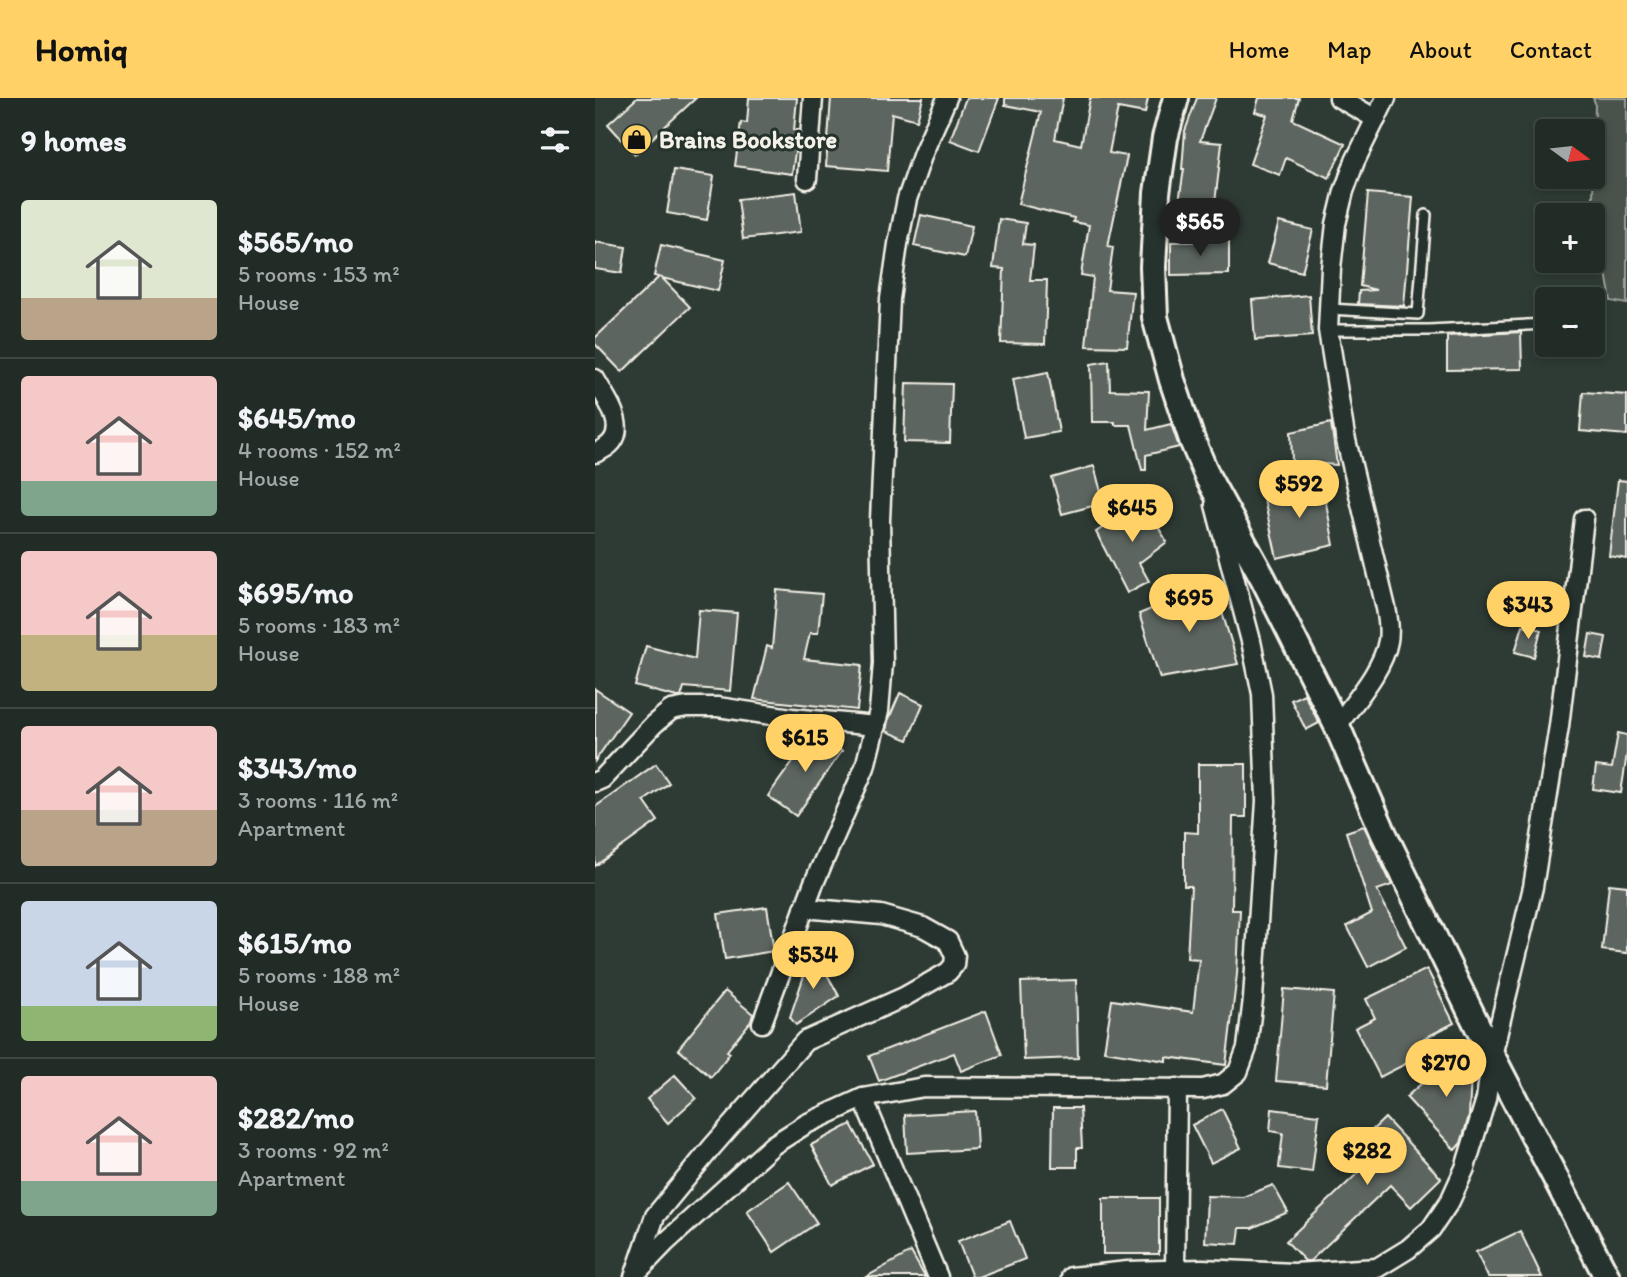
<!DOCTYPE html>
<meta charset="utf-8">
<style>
:root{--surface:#222c27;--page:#2e3833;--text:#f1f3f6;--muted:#a2a7a7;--line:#3f4844;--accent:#ffd166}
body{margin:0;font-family:Itim,sans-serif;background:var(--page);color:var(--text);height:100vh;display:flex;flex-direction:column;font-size:26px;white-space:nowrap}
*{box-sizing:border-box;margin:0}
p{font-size:23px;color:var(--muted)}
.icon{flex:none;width:38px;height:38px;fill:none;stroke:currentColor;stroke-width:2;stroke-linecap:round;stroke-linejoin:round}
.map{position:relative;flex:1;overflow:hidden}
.details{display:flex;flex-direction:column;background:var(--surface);width:595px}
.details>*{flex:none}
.needle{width:46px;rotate:105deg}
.tools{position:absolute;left:940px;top:21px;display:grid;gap:14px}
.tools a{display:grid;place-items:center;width:70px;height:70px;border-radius:7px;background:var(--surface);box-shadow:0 4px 10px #0003,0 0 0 2px var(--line);font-size:35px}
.price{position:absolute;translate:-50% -60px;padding:0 16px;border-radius:24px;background:var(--accent);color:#111;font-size:23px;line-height:46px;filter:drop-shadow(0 2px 4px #0008)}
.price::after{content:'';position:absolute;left:50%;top:42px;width:21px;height:16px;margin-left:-10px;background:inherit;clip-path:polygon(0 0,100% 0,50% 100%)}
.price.on{background:#222;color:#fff}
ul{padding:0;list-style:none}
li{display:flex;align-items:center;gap:21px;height:175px;padding:0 21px}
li+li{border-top:2px solid var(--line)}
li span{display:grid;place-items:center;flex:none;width:196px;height:140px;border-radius:7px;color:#555}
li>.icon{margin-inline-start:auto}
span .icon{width:84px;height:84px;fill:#fffc;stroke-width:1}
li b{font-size:30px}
h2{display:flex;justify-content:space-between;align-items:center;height:84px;padding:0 21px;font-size:30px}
header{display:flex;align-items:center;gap:42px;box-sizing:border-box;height:98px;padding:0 35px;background:var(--accent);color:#111}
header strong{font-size:33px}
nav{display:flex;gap:38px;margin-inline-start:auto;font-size:24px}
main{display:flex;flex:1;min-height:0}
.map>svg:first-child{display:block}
.green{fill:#48524c;stroke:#9ea29a;stroke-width:2}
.building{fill:#5c655e;stroke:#f4f1e8;stroke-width:2}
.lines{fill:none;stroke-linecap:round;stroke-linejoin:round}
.service-casing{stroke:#f4f1e8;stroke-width:14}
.minor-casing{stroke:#f4f1e8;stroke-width:23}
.secondary-casing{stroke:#f4f1e8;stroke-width:30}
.service{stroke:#26332d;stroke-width:9}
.minor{stroke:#26332d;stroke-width:18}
.secondary{stroke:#26332d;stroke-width:24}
.labels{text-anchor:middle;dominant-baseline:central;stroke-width:6;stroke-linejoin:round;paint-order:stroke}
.poi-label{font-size:24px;font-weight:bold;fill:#f4f1e8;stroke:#26332d;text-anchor:start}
</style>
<header>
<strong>Homiq</strong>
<nav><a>Home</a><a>Map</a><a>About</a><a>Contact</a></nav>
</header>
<main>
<section class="details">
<h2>9 homes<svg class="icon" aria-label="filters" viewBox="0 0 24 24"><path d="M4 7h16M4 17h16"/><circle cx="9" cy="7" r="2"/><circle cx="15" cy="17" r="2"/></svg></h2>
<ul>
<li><span style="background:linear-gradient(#dfe7d0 70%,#b9a48a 0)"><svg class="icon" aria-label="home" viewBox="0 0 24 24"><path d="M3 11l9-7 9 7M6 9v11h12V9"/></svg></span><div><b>$565/mo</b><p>5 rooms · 153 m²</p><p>House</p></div></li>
<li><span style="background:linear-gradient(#f6c9c9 75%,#7fa58c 0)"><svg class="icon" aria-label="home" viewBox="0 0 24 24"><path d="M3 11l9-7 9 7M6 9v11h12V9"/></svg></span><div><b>$645/mo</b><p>4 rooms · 152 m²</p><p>House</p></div></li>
<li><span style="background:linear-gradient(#f6c9c9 60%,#c2b280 0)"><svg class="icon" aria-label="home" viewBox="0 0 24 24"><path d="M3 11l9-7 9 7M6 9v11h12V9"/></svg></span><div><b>$695/mo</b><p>5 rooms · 183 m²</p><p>House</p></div></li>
<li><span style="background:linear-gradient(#f6c9c9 60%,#b9a48a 0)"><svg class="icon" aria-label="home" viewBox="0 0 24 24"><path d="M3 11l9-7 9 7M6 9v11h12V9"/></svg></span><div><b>$343/mo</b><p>3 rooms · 116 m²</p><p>Apartment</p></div></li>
<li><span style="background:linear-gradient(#c9d6e8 75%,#8fb573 0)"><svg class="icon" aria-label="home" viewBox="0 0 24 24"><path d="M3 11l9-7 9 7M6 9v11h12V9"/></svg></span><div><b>$615/mo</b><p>5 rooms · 188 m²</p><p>House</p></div></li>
<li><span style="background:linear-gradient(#f6c9c9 75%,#7fa58c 0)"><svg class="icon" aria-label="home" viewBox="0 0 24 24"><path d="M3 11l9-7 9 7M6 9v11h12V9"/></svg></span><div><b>$282/mo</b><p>3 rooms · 92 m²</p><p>Apartment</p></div></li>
</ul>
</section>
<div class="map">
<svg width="1032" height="1179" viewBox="0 0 1032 1179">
<rect width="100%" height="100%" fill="#2e3b34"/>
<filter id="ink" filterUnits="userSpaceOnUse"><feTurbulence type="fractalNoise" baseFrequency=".0143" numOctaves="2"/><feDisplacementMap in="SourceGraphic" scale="14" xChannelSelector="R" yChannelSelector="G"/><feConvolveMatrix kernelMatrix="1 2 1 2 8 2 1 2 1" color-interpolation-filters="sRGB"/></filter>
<g filter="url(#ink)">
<polygon class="green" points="998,0 1032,0 1032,206 1016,203 998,100 1000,5"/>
<g class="building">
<polygon points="42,0 101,0 40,56 13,26"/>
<polygon points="154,0 202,0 199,32 203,32 197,76 140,68 146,24 152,25"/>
<polygon points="236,0 328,0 322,22 297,15 292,73 231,68"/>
<polygon points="371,0 404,0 384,53 355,42"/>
<polygon points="410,0 468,0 460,41 486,47 495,0 553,0 550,15 523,10 514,55 532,58 513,148 518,149 512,192 538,194 532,249 491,248 498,179 486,177 494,127 478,124 479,120 423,106 446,14 410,7"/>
<polygon points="602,0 621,0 605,43 627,45 618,122 582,117 589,71 587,71 590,33"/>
<polygon points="664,0 704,0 698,22 750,46 734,80 691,60 685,77 655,66 672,17 660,14"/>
<polygon points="79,72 119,78 112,122 72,115"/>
<polygon points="201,94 206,134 148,141 143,101"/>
<polygon points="773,95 818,99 809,208 763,206 764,193 781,192 765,188"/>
<polygon points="326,117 377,128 370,159 319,148"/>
<polygon points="404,121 431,125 428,146 439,147 435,182 452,182 450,246 406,245 409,171 398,170"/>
<polygon points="684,124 718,132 707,174 673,165"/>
<polygon points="634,143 634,176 576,177 576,144"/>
<polygon points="0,144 31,149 27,175 0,171"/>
<polygon points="66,147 130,162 123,193 67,180 95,209 27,274 0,246 0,240 64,179 59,178"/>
<polygon points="714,197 717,238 660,242 657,202"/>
<polygon points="926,234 927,271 852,272 852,238"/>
<polygon points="514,263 515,292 554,293 552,332 576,326 584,349 551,357 551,372 547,372 536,327 520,327 520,324 497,324 496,266"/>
<polygon points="453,274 464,334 429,340 418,281"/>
<polygon points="311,285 357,286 355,345 309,344"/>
<polygon points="988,294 1032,297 1032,337 985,333"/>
<polygon points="736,325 742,367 697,364 696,334"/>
<polygon points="499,368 509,405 467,416 457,380"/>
<polygon points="1023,382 1032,383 1032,461 1014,458"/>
<polygon points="727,384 739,447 682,460 668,397"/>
<polygon points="548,403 572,444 544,465 554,483 532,495 501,434"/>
<polygon points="618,485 643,566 565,580 544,516"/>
<polygon points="182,492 227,496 223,535 215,535 209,561 267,567 262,612 159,601 172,548 177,550"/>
<polygon points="104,512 142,515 135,593 89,589 86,599 82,599 40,588 51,548 100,561"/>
<polygon points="928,527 946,532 939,559 920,554"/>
<polygon points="995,536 1011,539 1007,562 991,559"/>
<polygon points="0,591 34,614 0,663"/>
<polygon points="305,595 328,606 313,642 291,633 293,623"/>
<polygon points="709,596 724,625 711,632 696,602"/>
<polygon points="219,634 247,653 201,718 173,698"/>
<polygon points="1023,635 1032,637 1032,656 1026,695 998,691 1001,668 1017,670"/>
<polygon points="61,666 74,685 49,703 63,723 0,768 0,709"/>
<polygon points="603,666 651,666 651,719 638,719 637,812 645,812 642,876 631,967 571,959 571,963 509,953 517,902 598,914 604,861 592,860 596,788 589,788 589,734 603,735"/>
<polygon points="769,728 797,787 782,792 811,849 773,869 752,828 777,815 751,734"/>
<polygon points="1014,786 1032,788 1032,855 1007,852"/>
<polygon points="172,809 179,853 130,861 123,816"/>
<polygon points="218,851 244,898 201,927 195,919"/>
<polygon points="832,871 859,925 828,941 834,954 785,979 760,930 780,920 771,901"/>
<polygon points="481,882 483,960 429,962 426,884"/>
<polygon points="689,891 739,895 731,987 681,983"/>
<polygon points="130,893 158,916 156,923 132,953 135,955 116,979 83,951"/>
<polygon points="391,913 407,957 366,973 359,955 284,983 274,958"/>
<polygon points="867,950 876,975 874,1018 866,1045 860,1052 811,999"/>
<polygon points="80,977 101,1000 73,1025 52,1001"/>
<polygon points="458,1010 485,1010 487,1050 482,1050 482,1069 457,1069"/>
<polygon points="627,1011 646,1050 616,1065 597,1027"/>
<polygon points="677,1011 724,1017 717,1074 684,1070 688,1035 675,1033"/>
<polygon points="380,1013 382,1051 312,1055 310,1017"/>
<polygon points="790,1020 846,1080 816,1109 795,1087 715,1163 710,1163 691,1143 764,1074 749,1059"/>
<polygon points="256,1026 278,1066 237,1087 216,1047"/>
<polygon points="194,1084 222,1125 179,1154 152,1113"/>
<polygon points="678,1087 693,1114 657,1130 645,1130 643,1146 610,1144 612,1098 648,1099"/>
<rect x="508" y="1100" width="56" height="56"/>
<polygon points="415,1123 430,1161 383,1179 377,1179 363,1143"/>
<polygon points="925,1133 947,1179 893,1179 881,1154"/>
<polygon points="316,1154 330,1179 271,1179"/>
</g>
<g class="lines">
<defs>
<g id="service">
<polyline points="734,211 823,216 831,117"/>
<polyline points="733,232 834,232 952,226"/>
</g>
<g id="minor">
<polyline points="744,0 781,21"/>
<polyline points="212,81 218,0"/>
<path d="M0,281C14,306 41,339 0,355"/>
<path d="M742,628C759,604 788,572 793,543C795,531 793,521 791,510L750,338L733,232L736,170L741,126L749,93L760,63L791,0"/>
<polyline points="0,684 7,681 59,626 76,612 92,609 123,609 197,620 281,628"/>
<polyline points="167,925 218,787 270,669 284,613 288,565 285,422 295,201 303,146 312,101 328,55 352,0"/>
<polyline points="580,1171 582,990"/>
<polyline points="43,1173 71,1144 178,1047 211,1026 268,1000"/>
<polyline points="39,1179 60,1118 117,1049 210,943 309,899 353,874 359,867 360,858 353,843 328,829 286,817 209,810"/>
<polyline points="343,1179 268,1000 329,989 608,991 628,986 643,974 652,950 658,901 671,703 667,596 656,543 620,407"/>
<polyline points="476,1179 533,1173 607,1171 699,1175 782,1170 813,1151 836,1131 855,1103 870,1070 891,1001 897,958 938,789 964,628 989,421"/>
</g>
<polyline id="secondary" points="581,0 570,40 562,95 558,169 560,219 577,282 597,342 613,380 668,480 742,628 789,736 897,958 1012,1179"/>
</defs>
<use href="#service" class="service-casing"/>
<use href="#minor" class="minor-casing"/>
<use href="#secondary" class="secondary-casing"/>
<use href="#service" class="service"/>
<use href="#minor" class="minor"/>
<use href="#secondary" class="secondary"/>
</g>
</g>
<defs>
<symbol id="shop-disc" viewBox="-11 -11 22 22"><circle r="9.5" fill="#ffd166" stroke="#26332d"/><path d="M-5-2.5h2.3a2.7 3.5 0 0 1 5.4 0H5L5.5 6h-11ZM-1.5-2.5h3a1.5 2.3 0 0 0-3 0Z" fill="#111"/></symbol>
</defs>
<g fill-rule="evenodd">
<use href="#shop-disc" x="24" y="24" width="35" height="35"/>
</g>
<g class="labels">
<g class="poi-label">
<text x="64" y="41">Brains Bookstore</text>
</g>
</g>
</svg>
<div class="tools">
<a><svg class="needle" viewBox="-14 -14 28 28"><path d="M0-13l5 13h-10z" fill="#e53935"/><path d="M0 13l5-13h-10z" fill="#a2a7a7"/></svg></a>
<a>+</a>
<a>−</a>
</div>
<b class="price on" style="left:605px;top:160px">$565</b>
<b class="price" style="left:704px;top:422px">$592</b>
<b class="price" style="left:537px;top:446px">$645</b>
<b class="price" style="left:594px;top:536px">$695</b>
<b class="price" style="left:933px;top:543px">$343</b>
<b class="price" style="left:210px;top:676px">$615</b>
<b class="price" style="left:218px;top:893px">$534</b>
<b class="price" style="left:851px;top:1001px">$270</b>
<b class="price" style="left:772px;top:1089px">$282</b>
</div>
</main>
